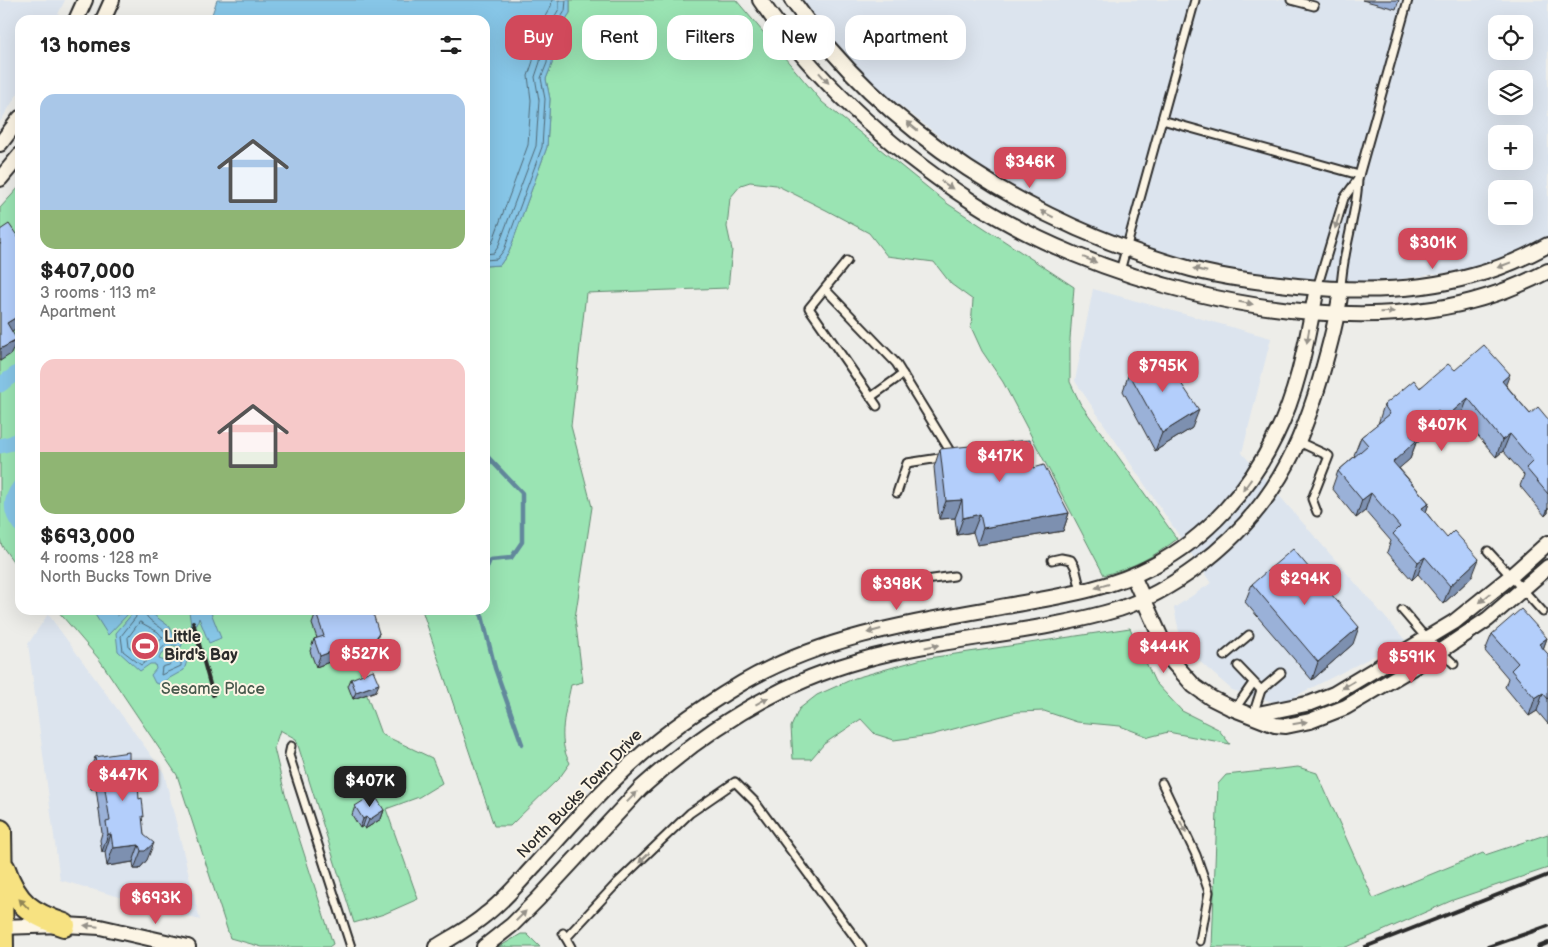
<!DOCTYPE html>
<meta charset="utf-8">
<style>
:root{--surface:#fff;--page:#f2f2f2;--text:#222;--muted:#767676;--accent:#d1495b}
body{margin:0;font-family:"Balsamiq Sans",sans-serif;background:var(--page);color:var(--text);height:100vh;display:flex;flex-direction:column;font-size:19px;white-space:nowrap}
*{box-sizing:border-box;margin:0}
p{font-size:16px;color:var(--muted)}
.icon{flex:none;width:28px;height:28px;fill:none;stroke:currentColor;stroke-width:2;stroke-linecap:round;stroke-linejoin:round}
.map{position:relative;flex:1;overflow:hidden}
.sheet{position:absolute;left:15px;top:15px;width:475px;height:600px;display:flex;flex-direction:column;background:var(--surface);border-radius:15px;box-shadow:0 5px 20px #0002}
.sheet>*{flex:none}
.hud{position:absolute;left:505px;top:15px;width:475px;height:45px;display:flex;gap:10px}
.buttons{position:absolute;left:1488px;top:15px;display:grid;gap:10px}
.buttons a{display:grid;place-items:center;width:45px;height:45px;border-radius:10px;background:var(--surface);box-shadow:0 5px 20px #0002;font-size:25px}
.price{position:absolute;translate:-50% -42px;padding:0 11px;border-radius:10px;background:var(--accent);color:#fff;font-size:16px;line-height:32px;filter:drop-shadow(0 1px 2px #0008)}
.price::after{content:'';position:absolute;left:50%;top:30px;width:15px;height:11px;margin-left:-8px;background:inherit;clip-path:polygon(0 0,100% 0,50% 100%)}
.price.active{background:#222;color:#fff}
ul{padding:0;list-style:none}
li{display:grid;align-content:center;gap:10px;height:265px;padding:0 25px}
li span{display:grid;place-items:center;height:155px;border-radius:15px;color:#555}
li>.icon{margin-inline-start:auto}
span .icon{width:90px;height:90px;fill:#fffc;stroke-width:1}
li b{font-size:21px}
h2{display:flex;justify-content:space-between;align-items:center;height:60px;padding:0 25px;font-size:21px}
.pill{padding:0 18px;border-radius:15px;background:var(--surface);box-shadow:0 5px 20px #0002;font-size:18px;line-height:45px}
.pill.active{background:var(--accent);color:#fff}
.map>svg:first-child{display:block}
.built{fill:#dce4ee;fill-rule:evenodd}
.green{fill:#9ae4b3;stroke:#62886f}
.water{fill:#87c6e7;stroke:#62889c}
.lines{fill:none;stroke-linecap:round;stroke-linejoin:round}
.shore{stroke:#506976;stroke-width:1}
.stream{stroke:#62889c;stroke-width:4.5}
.canal{stroke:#87c6e7;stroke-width:15}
.service-casing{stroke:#2b2b2b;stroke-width:11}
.minor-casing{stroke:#2b2b2b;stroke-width:18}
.primary-casing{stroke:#2b2b2b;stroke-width:26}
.service{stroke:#fcf5e5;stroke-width:7}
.minor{stroke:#fcf5e5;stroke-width:14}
.primary{stroke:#f7e281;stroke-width:22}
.rail{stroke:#2b2b2b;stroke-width:4}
.wall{fill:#9ab1d8;stroke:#2b2b2b}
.shaded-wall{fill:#7d90b0;stroke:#2b2b2b}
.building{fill:#b3cefb;stroke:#2b2b2b}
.oneway{fill:#949088}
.oneway2{fill:#918656}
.labels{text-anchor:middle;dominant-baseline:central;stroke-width:4;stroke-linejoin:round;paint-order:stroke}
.poi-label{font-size:16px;font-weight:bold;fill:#2b2b2b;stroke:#fcf5e5;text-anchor:start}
.park-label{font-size:16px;fill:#47594d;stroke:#fcf5e5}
.street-label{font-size:16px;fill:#2b2b2b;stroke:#fcf5e5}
</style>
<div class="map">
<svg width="1548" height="947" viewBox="0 0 1548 947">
<rect width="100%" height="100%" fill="#edede9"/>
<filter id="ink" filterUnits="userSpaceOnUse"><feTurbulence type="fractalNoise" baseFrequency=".02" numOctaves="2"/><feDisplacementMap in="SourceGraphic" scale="10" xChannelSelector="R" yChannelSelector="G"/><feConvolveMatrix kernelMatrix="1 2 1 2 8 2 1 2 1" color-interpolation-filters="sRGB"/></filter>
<g filter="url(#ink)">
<g class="built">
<polygon points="0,0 65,0 55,20 20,20 20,90 0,122"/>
<path d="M800,0H1548V239L1506,259L1457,271L1366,284L1294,279L1219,269L1161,253L1106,232L1046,204L981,169L888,96L828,40ZM1496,24H1524V51H1496ZM1496,79H1524V106H1496ZM1496,134H1524V161H1496ZM1496,189H1524V216H1496Z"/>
<polygon points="1093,289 1271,338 1242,453 1405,640 1280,704 1232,690 1182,646 1174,608 1211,583 1075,381"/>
<polygon points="48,614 164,773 200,920 60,880 28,644"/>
</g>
<g class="green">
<path d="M570,0H736L822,102L948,204L1074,287L1070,339V382L1080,403L1177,539C1154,557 1132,568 1104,575L1003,382L982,351L971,327L973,300L951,284L934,262L887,256L869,233L826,210L776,185L750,182L741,185L730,198L727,227L732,250L728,288L586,293L571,426L592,507L575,618L583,682L571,685C566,710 556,740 570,763L560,777L510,826H494L422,610H485V266L500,265L509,252L547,147L550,99L546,79L552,64L553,38L570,13Z"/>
<polygon points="20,186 20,571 2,546 0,539 0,208"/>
<polygon points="57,610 359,610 375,644 366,662 360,664 361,679 381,734 432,758 442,783 419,797 386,809 418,899 384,914 354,923 296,739 280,730 274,748 285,794 333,944 329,947 262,947 230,938 177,775 99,659"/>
<polygon points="1130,628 1155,682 1182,711 1218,729 1230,744 1168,732 1149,737 1120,726 1077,722 1044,711 1017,712 931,735 894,740 875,734 861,719 824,744 811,759 793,759 791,727 799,709 817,695 855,678 922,659"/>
<polygon points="1298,767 1317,773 1373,898 1483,853 1485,855 1548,834 1548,868 1453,900 1346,947 1212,947 1218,784 1226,775"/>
<polygon points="521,934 527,934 540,947 499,947"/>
</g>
<g class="water">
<polygon points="217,0 570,0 570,13 553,38 552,64 546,79 550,99 547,147 509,252 500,265 485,266 485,20 210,20"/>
<polygon points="92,610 117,610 117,616 126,610 147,610 170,627 175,639 183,642 181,647 173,645 161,654 159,659 165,661 173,652 181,652 187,661 184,670 159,684 155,683 151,675 156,669 155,664 150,664 140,671 118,651 116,633 132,614 129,613 108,635"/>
<polygon points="210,610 221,638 209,643 199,618 197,625 191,626 189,611"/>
</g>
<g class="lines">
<g class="shore">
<polyline points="485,246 492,243 528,145 531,100 528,76 533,61 535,34 551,6 552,0"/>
<polyline points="485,254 494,253 498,247 536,146 539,100 535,77 540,62 543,36 559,9 559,0"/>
<polyline points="485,260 497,259 504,250 542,147 545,99 541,78 547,63 549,37 565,11 566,0"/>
<path d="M135,610L136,617L121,636L123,651L141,665C150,659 163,649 170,640C166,625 146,624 144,610"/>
<polygon points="140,622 158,632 163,638 141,656 129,647 128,638"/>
<polygon points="176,656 181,659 181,666 161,675 162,667 169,665"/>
</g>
<g class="stream">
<polyline points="485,454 522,493 522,542 511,558 490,560 485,572"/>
<polyline points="478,610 482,616 495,668 522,744"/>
</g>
<g class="canal">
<polyline points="0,385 20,371"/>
<polyline points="0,446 12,443 20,438"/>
<path d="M20,486C10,499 10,512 20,525"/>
</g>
<defs>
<g id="service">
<polyline points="1291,0 1314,6"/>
<polyline points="1162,120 1359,175"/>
<polyline points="847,261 809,308 877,406"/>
<polyline points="1120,271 1195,0"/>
<polyline points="1317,288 1344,198 1358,179"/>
<polyline points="825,289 896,363 953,456"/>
<path d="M1341,289C1342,251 1357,216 1358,179L1408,0"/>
<polyline points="871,397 903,374"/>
<polyline points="1299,442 1329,456 1312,499 1317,512"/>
<polyline points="897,493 907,463 946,457"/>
<polyline points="1488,551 1543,612"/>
<polyline points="1052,560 1061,558 1071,560 1075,567 1081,591"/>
<polyline points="919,581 954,576"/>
<polyline points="1402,610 1426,638 1454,664"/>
<polyline points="1224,656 1249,635"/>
<polyline points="1238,666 1261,690 1281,673"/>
<polyline points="1235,709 1253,683"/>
<polyline points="1253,715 1261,690"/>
<polyline points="291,746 289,755 351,947"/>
<polyline points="1162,783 1196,855 1209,892 1200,941"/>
<polyline points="563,933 571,947"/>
<polyline points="566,938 617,883 690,813 735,782 755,802 862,947"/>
</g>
<g id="minor">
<path d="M760,0C815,80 890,148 971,201C1093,280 1288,331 1433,309C1473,303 1512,290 1548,271"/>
<path d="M792,0C885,134 1035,226 1191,269C1225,278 1262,282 1297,286C1355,292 1416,292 1472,276C1499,269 1524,258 1548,245"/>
<polyline points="76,20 85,0"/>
<polyline points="103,20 112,0"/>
<polyline points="0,144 20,118"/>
<polyline points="0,179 20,155"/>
<polyline points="1133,576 1171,660 1194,686 1211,698 1229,707 1275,725 1286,726 1310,721 1346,707 1439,652 1488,619 1548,567"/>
<polyline points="1253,715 1311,703 1334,694 1454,622 1510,577 1548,543"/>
<polyline points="0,927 64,925 100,927 188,947"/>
<path d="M436,947C452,937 470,928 485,915C504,901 519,882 535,865C561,836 587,806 615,779C654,740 695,711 742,683C823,636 915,622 1006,606C1055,597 1108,590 1153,566C1207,538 1250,489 1276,435C1299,389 1307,338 1317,288"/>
<path d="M484,947L512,925L538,899L641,788C705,730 778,683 862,660C945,637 1037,634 1119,609C1146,600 1174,584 1197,567C1271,512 1302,449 1325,362C1332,337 1338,314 1341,289"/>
</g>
<g id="primary">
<polyline points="0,831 2,947"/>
<path d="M4,869C16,904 31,914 64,925"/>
</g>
</defs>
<use href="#service" class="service-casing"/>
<use href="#minor" class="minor-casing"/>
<use href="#primary" class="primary-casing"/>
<use href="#service" class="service"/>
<use href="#minor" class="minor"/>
<use href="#primary" class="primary"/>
<g class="rail">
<polyline points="193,622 213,695"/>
<polyline points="1365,947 1548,875"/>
<polyline points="1488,947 1548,926"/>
<polyline points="1538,947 1548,943"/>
</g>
</g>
<g class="wall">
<polygon points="1362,0 1399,0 1396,9"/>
<polygon points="1455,370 1506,385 1530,414 1548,419 1548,513 1545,516 1520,486 1524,475 1503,451 1496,457 1461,416 1438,436 1432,429 1416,443 1410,459 1399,468 1429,503 1426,512 1472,577 1443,604 1418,574 1412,580 1387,552 1391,541 1365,511 1356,518 1332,488 1338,471 1355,456 1354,455 1361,437 1378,424 1384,405"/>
<polygon points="1129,373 1192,428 1155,451 1123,391"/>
<polygon points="940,449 1034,468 1069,513 1063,531 977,545 973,532 957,535 955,518 939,519 934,467"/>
<polygon points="1252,584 1353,644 1312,680 1245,602"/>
<polygon points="316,613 379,633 375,644 362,670 356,652 316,667 310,651 314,639 317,638 312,624"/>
<polygon points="1492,634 1547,638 1543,649 1548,654 1548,724 1537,711 1529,716 1505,687 1508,678 1485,651"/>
<polygon points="351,679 376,691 353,699 348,686"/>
<polygon points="95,757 129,771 139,799 147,860 139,869 134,869 133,862 107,866 105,852 102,852 100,840 102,833 96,788 91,789 88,775"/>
<polygon points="355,806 384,810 381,819 365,829 363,826 360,828 352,815"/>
</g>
<g class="shaded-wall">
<polygon points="20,277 20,289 17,280"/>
<polygon points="20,315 20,326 1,338 7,323"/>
<polygon points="17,340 11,354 0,361 0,349"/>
<polygon points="1510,374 1503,392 1502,381"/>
<polygon points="1468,398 1461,416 1438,436 1444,419"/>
<polygon points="1199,410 1192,428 1155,451 1162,433"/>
<polygon points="1438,411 1432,429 1416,443 1410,459 1387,479 1393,462 1410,435"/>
<polygon points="1510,434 1503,451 1496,457 1502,440"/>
<polygon points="1371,493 1365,511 1356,518 1362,500"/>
<polygon points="962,500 955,518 939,519 946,501"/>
<polygon points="1429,503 1423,521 1422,508"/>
<polygon points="1548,508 1548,513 1545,516"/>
<polygon points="1069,513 1063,531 977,545 983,528"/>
<polygon points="980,514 973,532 957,535 963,518"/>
<polygon points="1425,557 1418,574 1412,580 1418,562"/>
<polygon points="1479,559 1472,577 1443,604 1450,586"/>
<polygon points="1359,627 1353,644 1312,680 1318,662"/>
<polygon points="379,633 375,644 362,670 366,658"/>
<polygon points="1547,638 1541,655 1539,644"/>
<polygon points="360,641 356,652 316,667 320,656"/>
<polygon points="379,684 376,691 353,699 356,692"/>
<polygon points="1543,693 1537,711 1529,716 1535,698"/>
<polygon points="102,770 96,788 91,789 97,771"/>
<polygon points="384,810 381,819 365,829 369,820"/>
<polygon points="366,817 363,826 360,828 363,819"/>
<polygon points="108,834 111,834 105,852 102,852"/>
<polygon points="154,843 147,860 139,869 134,869 141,851"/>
<polygon points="139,845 133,862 107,866 113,848"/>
</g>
<g class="building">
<polygon points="9,224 20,240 20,277 17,280 20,285 20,315 7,323 17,340 0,349 0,244 1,244 0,243 0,230"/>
<polygon points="1484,345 1510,374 1502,381 1530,414 1538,407 1548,419 1548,494 1526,468 1533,461 1510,434 1502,440 1468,398 1444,419 1438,411 1410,435 1416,441 1393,462 1429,503 1422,508 1447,538 1454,531 1479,559 1450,586 1425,557 1418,562 1393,534 1400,527 1371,493 1362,500 1338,471 1368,445 1361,437 1390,414 1384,405 1414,380 1420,388 1448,364 1455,370"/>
<polygon points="1160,352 1199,410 1162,433 1129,373"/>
<polygon points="1030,440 1034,468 1044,465 1069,513 983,528 980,514 963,518 962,500 946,501 940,449"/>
<polygon points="1293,549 1359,627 1318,662 1252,584"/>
<polygon points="1521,609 1547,638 1539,644 1548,654 1548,699 1543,693 1535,698 1511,670 1518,663 1492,634"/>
<polygon points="317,610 372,610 379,633 366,658 360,641 320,656 314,639 324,636 316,613"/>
<polygon points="373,670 379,684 356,692 351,679"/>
<polygon points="129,752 129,771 137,771 139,799 142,798 144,817 142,816 144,835 154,843 145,851 141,851 139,845 113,848 111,834 108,834 106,822 110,821 102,770 97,771 95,757"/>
<polygon points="374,794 384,810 369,820 366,817 363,819 355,806"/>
</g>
<defs><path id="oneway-solid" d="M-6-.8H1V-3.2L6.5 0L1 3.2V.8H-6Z" transform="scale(1.25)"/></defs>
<g class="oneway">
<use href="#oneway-solid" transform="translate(824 78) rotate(48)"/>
<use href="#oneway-solid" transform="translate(912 126) rotate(-141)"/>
<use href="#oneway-solid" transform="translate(947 185) rotate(34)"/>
<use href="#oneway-solid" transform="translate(1047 214) rotate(-153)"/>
<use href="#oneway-solid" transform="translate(1337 222) rotate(107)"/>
<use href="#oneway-solid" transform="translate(1090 260) rotate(22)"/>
<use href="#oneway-solid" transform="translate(1504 265) rotate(159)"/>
<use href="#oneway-solid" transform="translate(1200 270) rotate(-167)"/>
<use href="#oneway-solid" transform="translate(1246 303) rotate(10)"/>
<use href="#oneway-solid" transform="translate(1387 312) rotate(-1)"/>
<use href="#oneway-solid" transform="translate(1308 336) rotate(100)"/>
<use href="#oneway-solid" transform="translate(1247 485) rotate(126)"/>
<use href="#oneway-solid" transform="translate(1102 586) rotate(164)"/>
<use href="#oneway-solid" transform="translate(1485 598) rotate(140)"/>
<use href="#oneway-solid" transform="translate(874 631) rotate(165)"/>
<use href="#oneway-solid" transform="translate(932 646) rotate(-11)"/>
<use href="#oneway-solid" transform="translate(1348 685) rotate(149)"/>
<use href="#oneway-solid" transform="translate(762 701) rotate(-29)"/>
<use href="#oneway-solid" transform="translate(1300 723) rotate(-10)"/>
<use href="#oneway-solid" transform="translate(632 797) rotate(-46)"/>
<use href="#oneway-solid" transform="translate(1183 827) rotate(65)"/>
<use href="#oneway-solid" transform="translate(644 858) rotate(136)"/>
<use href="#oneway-solid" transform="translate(521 916) rotate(-45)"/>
<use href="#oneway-solid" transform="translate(91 926) rotate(-174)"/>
</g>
<use class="oneway2" href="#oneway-solid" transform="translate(24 904) rotate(-134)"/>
</g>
<defs>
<symbol id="stadium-disc" viewBox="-11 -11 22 22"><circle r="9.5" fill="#d1495b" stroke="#fcf5e5"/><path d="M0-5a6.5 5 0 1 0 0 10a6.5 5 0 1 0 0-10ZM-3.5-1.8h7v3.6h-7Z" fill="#fff"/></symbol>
</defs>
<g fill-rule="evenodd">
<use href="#stadium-disc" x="129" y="630" width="32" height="32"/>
</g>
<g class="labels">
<g class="poi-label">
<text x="164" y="637">Little<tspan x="164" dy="18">Bird's Bay</tspan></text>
</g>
<g class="park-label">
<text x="213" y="689">Sesame Place</text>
</g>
<g class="street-label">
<text transform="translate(580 794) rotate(-46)">North Bucks Town Drive</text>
</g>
</g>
</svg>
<div class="buttons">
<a><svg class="icon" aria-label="locate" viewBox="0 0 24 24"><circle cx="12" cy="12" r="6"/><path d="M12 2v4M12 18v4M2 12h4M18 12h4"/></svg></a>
<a><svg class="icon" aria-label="layers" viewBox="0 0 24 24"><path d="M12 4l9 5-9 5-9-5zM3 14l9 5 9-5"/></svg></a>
<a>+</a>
<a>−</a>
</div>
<b class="price" style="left:1030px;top:189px">$346K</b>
<b class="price" style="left:1433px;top:270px">$301K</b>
<b class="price" style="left:1163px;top:393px">$795K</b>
<b class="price" style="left:1442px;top:452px">$407K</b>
<b class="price" style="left:1000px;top:483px">$417K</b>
<b class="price" style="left:1305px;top:606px">$294K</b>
<b class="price" style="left:897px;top:611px">$398K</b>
<b class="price" style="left:1164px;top:674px">$444K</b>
<b class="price" style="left:365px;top:681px">$527K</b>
<b class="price" style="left:1412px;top:684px">$591K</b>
<b class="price" style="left:123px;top:802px">$447K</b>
<b class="price active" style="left:370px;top:808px">$407K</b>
<b class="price" style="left:156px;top:925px">$693K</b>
<div class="hud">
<a class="pill active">Buy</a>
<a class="pill">Rent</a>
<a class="pill">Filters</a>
<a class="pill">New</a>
<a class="pill">Apartment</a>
</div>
<section class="sheet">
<h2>13 homes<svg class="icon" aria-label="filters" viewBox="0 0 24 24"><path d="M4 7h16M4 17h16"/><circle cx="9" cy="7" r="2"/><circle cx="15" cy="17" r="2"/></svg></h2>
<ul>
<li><span style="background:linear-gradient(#a9c7e8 75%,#8fb573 0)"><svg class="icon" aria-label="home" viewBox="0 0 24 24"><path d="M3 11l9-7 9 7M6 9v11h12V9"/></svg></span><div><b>$407,000</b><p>3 rooms · 113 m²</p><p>Apartment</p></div></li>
<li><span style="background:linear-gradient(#f6c9c9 60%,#8fb573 0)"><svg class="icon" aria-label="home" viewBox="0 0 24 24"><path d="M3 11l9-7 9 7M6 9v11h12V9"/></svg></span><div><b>$693,000</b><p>4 rooms · 128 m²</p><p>North Bucks Town Drive</p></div></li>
</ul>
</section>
</div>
